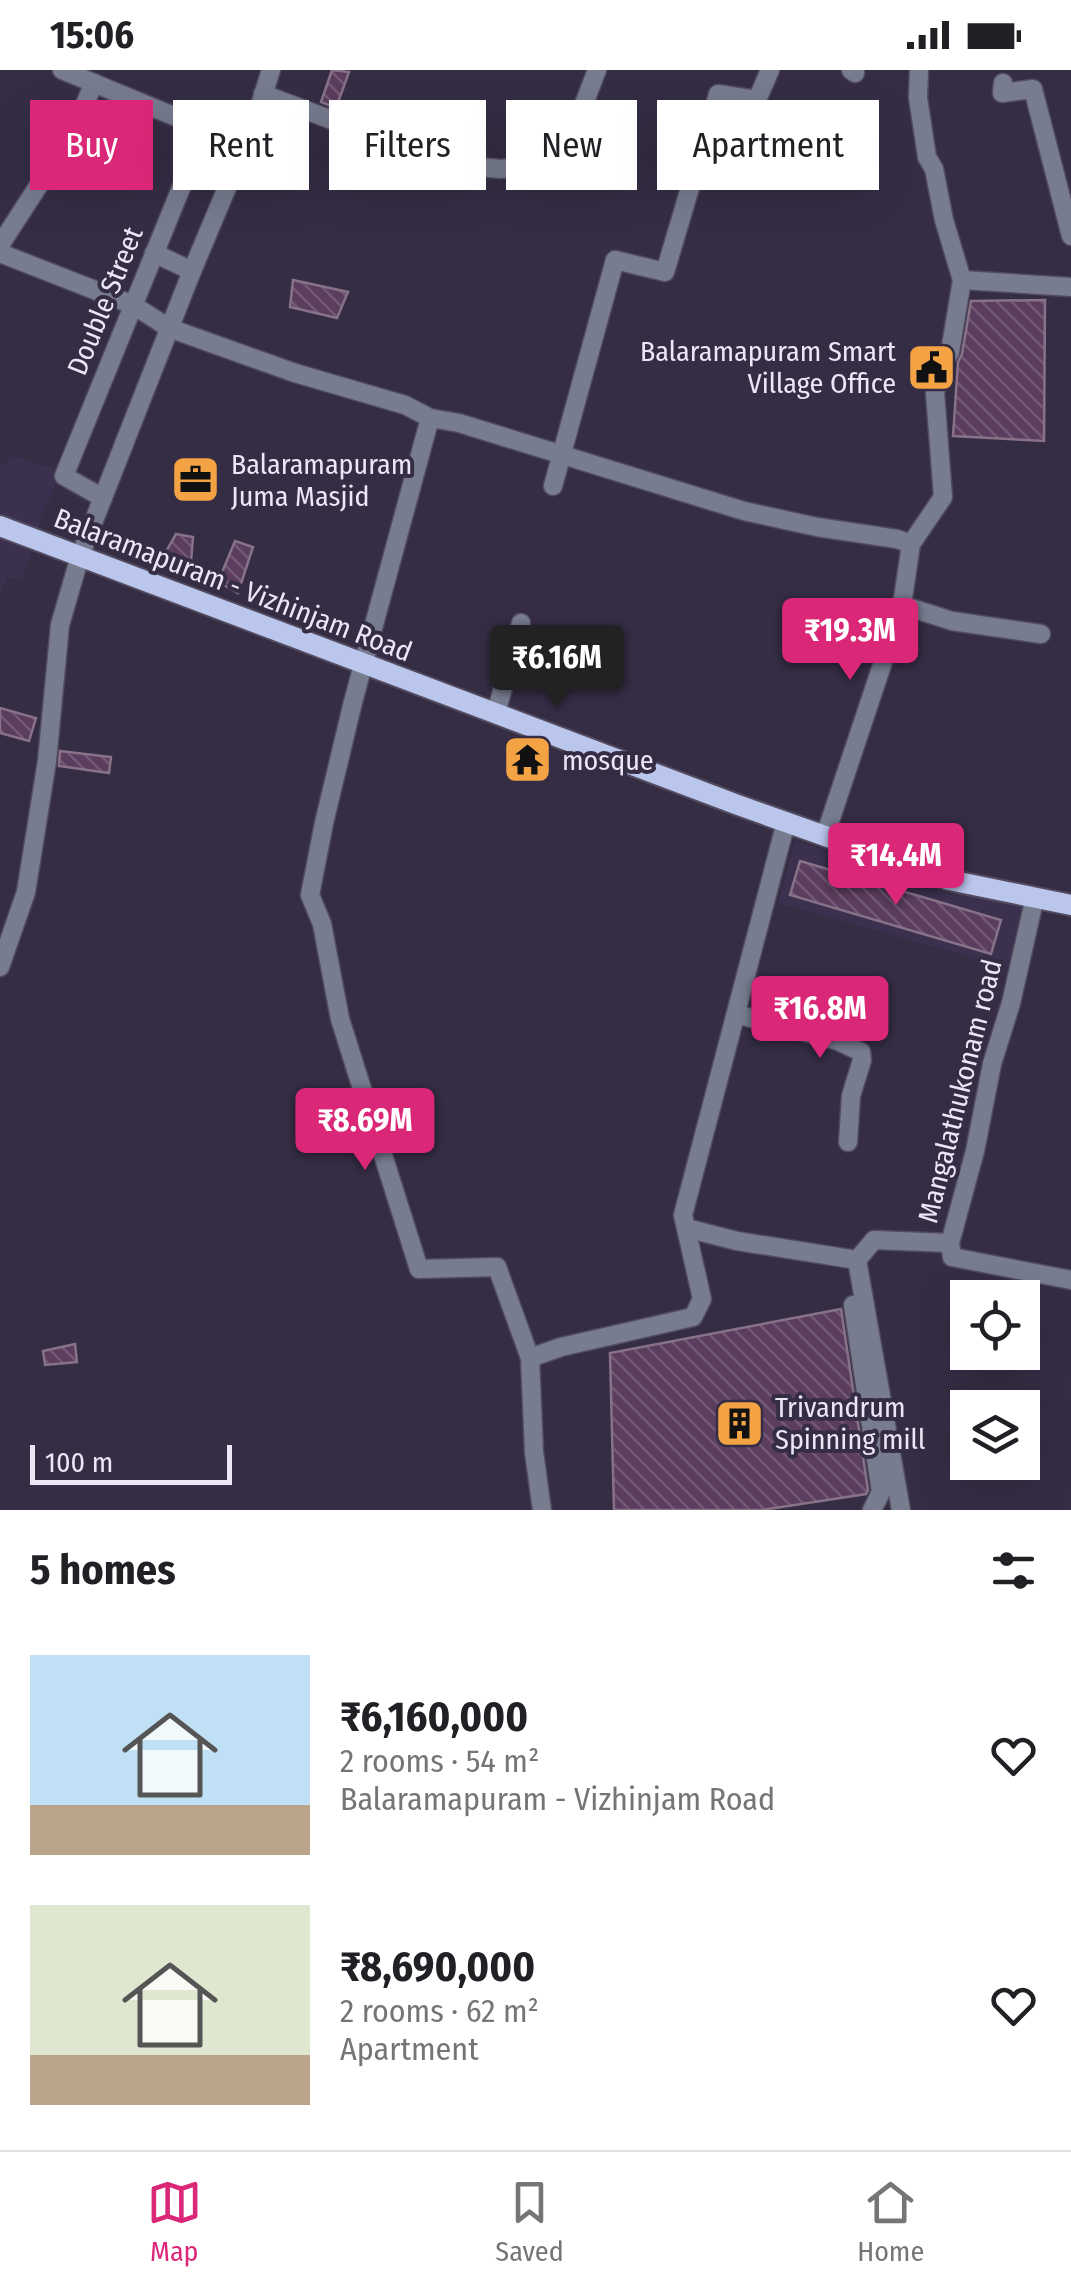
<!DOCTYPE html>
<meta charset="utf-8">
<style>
:root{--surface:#fff;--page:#f2f2f2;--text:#202124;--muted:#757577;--line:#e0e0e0;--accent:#db2777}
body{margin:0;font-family:"Fira Sans Condensed",sans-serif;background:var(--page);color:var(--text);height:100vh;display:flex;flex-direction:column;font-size:38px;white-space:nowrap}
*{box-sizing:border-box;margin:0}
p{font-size:32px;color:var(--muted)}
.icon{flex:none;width:55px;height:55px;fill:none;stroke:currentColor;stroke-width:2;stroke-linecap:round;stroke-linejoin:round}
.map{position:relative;height:1440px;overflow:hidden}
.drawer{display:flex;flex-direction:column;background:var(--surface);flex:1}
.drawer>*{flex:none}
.banner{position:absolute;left:30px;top:30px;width:1012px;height:90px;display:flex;gap:20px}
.controls{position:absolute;left:950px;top:1210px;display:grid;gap:20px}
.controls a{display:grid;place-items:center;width:90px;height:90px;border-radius:0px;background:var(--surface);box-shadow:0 10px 40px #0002;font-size:50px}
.scale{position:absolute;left:30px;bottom:25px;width:202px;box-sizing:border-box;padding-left:10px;border:5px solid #ebe7f6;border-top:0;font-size:28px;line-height:35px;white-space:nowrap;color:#ebe7f6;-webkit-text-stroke:8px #352d44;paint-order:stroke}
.price{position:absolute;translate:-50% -85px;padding:0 22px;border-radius:10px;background:var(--accent);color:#fff;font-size:32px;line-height:65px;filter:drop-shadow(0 2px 5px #0008)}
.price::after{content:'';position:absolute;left:50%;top:60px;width:30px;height:22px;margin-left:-15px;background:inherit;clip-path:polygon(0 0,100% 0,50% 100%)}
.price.current{background:#222;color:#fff}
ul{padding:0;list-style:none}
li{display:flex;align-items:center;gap:30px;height:250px;padding:0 30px}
li span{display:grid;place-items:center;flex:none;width:280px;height:200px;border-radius:0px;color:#555}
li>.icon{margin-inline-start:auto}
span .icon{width:120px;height:120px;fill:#fffc;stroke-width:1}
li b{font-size:42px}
h2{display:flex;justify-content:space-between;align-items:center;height:120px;padding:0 30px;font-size:42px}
.pill{padding:0 35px;border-radius:0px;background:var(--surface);box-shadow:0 10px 40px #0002;font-size:35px;line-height:90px}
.pill.current{background:var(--accent);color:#fff}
.status{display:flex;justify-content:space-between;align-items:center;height:70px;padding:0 50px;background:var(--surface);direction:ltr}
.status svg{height:28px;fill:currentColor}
.tabs{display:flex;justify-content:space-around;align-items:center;height:140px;border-top:2px solid var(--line);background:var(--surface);font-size:28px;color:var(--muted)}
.tabs a{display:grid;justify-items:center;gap:5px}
.tabs .current{color:var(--accent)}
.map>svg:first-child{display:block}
.built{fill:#3b314f}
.building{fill:url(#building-back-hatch);stroke:#877288;stroke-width:2.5}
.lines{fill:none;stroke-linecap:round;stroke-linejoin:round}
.minor-casing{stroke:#524b60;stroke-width:21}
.major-casing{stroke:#524b60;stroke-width:24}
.minor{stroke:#777c8f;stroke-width:18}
.major{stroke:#bbc6ec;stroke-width:20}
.labels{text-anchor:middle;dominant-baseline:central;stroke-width:8;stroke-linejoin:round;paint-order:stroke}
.street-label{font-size:28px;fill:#ebe7f6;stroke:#352d44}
.poi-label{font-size:28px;fill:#ebe7f6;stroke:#352d44;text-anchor:start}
</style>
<div class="status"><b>15:06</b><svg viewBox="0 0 49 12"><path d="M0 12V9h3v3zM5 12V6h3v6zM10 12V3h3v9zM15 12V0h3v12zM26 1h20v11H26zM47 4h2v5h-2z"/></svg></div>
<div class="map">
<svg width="1071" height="1440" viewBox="0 0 1071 1440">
<defs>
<pattern id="building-back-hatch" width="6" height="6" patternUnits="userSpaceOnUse" patternTransform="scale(2.5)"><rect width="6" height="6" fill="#5b3d5d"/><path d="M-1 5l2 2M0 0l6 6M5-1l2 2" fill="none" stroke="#735975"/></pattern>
</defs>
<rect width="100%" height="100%" fill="#352d44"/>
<g class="built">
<polygon points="10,387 25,389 46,397 59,398 54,419 40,448 39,463 0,448 0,394 6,395"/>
<polygon points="0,466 33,479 21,510 7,507 0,523"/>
<polygon points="795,771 1026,839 1010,898 778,833"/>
</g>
<g class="building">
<polygon points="332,0 349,2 336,38 321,32"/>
<polygon points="226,38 243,46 231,75 214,69 217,56"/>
<polygon points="293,210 348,222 337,248 290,237"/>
<polygon points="1045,230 1044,371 953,366 958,292 962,284 971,231"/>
<polygon points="176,464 193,467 190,504 159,494"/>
<polygon points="235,471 253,477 238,523 218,512"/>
<polygon points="0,638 36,648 29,671 0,663"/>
<polygon points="60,681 111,687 109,703 59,696"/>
<polygon points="800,791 1001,850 991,884 790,825"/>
<polygon points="841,1239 868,1420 866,1424 762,1440 614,1440 610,1283"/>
<polygon points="75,1274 77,1292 45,1295 43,1281"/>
</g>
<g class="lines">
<defs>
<g id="minor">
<polyline points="62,0 205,59 64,406 103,428"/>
<polyline points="851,0 855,3"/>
<polyline points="1003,13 1002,23 1033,19 1071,166"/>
<polyline points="263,24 448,94 501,99 572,91 582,39 597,0"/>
<polyline points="197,77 238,90"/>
<polyline points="0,175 72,64 94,13"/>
<polyline points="0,183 133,235 169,258 295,303 405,335 430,348 459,353 744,441 817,457 897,469 911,474"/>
<polyline points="154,183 192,201"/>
<polyline points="962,210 1071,217"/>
<polyline points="430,348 353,632 324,753 310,825 322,854 340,949 419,1199 497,1197 530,1288"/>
<polyline points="553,416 615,190 665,202 718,24 757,30 770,0"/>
<polyline points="902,535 952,551 1041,564"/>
<polyline points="496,643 521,553"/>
<polyline points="825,766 902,535 911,474 943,427 935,323 943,292 950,282 962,210 944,150 934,99 927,87 918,28 919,0"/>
<polyline points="0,897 26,822 47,691 60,555 80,486 192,201 255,51 271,0"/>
<polyline points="736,944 838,971 861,982 862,990 851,1026 848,1072"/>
<polyline points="686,1158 737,1171 857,1190"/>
<polyline points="950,1173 952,1187 1071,1210"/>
<polyline points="853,1235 881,1422 872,1440"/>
<polyline points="542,1440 534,1382 530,1288 561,1277 693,1247 702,1229 683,1145 786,752"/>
<polyline points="901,1440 857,1190 874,1170 950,1173 975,1081 992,994 1011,933 1035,827"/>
</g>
<polyline id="major" points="0,456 738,735 949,810 1071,835"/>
</defs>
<use href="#minor" class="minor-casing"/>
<use href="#major" class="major-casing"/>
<use href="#minor" class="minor"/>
<use href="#major" class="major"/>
</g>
<defs>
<symbol id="civic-square" viewBox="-11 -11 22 22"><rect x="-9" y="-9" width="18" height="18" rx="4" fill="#f4a344" stroke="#352d44"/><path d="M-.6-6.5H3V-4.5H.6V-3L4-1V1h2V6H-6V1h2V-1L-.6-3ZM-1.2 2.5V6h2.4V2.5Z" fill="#111"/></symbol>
<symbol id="office-square" viewBox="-11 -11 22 22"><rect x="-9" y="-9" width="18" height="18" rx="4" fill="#f4a344" stroke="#352d44"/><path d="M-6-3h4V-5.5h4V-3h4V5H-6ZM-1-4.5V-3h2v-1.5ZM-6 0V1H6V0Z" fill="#111"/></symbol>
<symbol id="temple-square" viewBox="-11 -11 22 22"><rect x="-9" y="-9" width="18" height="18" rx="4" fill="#f4a344" stroke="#352d44"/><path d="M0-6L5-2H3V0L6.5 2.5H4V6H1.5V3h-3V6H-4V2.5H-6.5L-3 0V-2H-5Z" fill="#111"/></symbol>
<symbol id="building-square" viewBox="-11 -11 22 22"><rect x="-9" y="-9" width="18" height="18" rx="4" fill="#f4a344" stroke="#352d44"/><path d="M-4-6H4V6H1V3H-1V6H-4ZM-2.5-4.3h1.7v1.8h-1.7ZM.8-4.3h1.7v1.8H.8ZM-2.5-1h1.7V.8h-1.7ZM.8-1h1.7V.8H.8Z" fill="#111"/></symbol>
</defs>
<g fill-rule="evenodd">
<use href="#civic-square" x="904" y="270" width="55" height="55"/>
<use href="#office-square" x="168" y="382" width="55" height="55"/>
<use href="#temple-square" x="500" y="662" width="55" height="55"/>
<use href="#building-square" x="712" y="1326" width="55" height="55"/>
</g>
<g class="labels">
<g class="street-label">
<text transform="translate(105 231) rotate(-68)">Double Street</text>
<text transform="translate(233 515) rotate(21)">Balaramapuram - Vizhinjam Road</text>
<text transform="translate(960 1021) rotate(-76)">Mangalathukonam road</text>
</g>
<g class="poi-label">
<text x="896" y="281" text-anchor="end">Balaramapuram Smart<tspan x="896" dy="32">Village Office</tspan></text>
<text x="231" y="394">Balaramapuram<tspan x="231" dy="32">Juma Masjid</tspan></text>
<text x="562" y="690">mosque</text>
<text x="775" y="1337">Trivandrum<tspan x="775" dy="32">Spinning mill</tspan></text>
</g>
</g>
</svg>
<div class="controls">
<a><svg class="icon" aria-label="locate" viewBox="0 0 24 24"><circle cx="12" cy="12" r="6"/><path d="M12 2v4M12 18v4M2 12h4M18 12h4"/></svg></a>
<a><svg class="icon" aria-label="layers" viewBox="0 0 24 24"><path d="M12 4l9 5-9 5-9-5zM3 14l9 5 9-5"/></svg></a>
</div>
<div class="scale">100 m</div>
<b class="price" style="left:850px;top:613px">₹19.3M</b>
<b class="price current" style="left:557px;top:640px">₹6.16M</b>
<b class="price" style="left:896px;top:838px">₹14.4M</b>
<b class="price" style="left:820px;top:991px">₹16.8M</b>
<b class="price" style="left:365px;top:1103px">₹8.69M</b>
<div class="banner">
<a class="pill current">Buy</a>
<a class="pill">Rent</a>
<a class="pill">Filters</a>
<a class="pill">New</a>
<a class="pill">Apartment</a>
</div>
</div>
<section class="drawer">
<h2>5 homes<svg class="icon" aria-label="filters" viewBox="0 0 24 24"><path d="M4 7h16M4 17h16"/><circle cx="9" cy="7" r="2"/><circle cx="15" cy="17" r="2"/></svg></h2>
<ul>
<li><span style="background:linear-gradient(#bfe0f5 75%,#b9a48a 0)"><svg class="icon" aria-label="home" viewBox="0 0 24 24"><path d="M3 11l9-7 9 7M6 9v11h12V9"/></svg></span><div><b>₹6,160,000</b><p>2 rooms · 54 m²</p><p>Balaramapuram - Vizhinjam Road</p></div><svg class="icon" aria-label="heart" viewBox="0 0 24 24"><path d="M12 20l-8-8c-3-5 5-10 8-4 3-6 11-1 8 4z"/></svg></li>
<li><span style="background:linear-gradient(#dfe7d0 75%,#b9a48a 0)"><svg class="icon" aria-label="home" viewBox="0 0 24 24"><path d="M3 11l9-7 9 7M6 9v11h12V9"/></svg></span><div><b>₹8,690,000</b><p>2 rooms · 62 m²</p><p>Apartment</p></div><svg class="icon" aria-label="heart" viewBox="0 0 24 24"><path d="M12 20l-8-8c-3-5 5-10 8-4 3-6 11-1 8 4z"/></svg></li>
</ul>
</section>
<nav class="tabs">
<a class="current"><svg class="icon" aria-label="map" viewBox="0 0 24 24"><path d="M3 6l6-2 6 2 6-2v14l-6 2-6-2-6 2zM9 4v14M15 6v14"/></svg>Map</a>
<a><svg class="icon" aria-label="saved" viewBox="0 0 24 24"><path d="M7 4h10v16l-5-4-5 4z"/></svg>Saved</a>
<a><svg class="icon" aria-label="home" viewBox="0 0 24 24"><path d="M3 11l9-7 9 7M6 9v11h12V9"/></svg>Home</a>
</nav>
